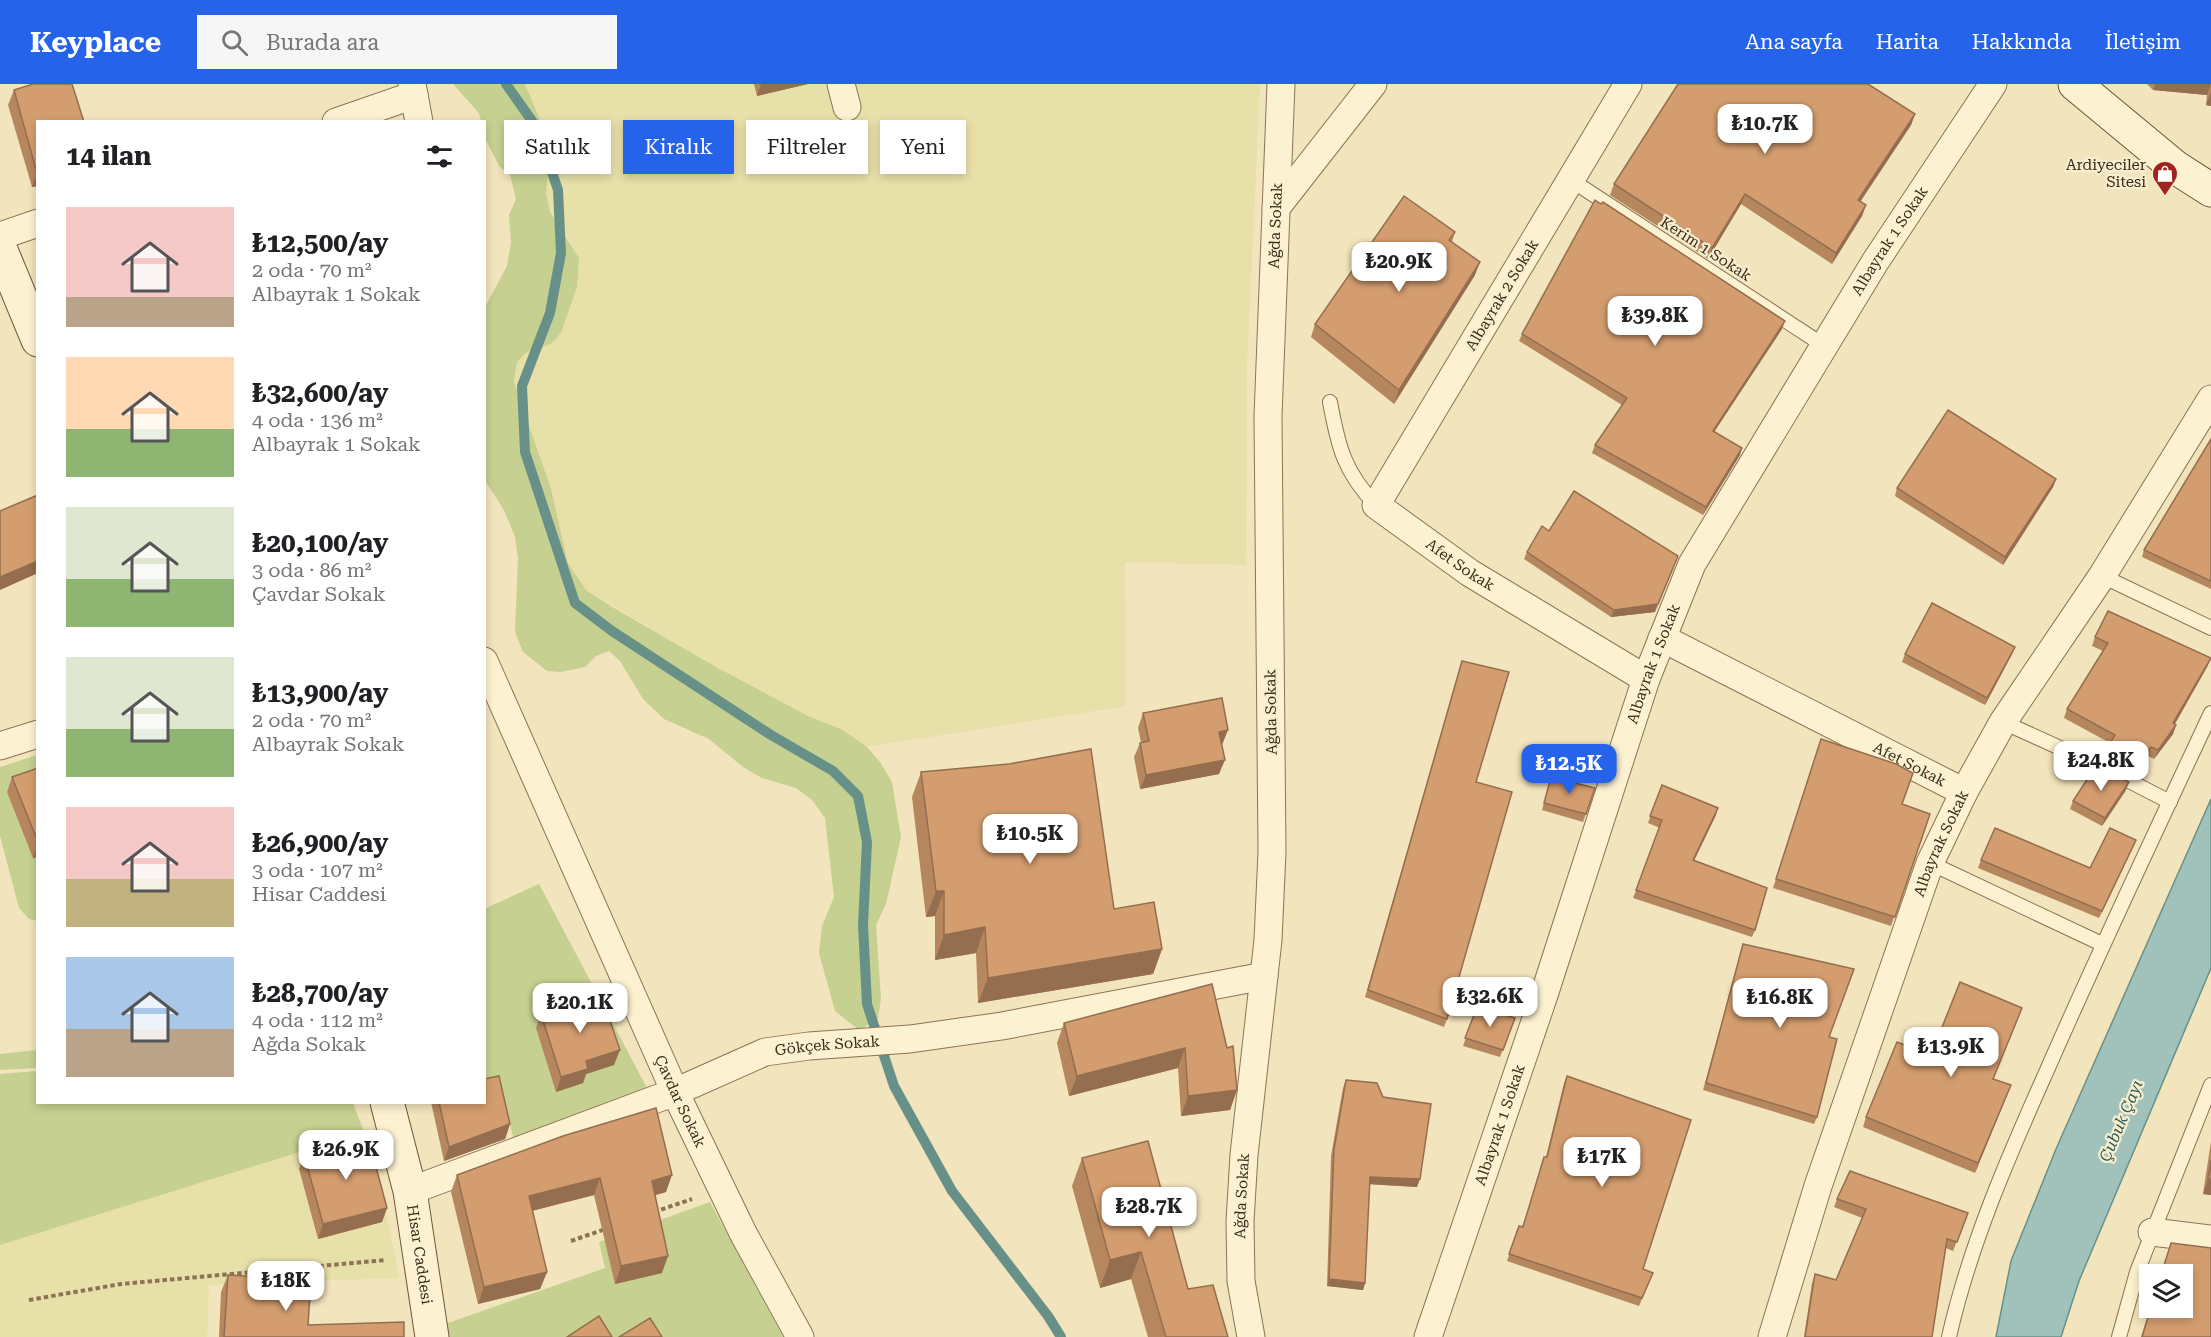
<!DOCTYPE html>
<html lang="tr">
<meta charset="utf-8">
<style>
:root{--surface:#fff;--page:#f6f6f6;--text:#202124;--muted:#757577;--accent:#2563eb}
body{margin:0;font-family:"Roboto Serif",serif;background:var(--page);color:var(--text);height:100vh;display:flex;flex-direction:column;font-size:22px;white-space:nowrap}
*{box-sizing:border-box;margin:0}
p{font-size:20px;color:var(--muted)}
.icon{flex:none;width:33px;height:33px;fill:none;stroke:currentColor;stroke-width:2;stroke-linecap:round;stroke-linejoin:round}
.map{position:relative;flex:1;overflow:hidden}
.side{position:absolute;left:36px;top:36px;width:450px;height:984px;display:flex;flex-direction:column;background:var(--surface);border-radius:0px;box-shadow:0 3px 9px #0003}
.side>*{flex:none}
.top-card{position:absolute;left:504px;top:36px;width:570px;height:54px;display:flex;gap:12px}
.fabs{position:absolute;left:2139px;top:1180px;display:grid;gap:12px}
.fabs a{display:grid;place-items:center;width:54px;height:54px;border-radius:0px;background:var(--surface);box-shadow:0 3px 9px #0003;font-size:30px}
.price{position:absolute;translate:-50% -51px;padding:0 14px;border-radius:12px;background:#fff;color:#222;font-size:20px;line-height:39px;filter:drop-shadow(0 2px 3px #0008)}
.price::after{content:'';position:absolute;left:50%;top:36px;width:18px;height:14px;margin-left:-9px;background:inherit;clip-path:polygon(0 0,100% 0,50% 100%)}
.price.current{background:var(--accent);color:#fff}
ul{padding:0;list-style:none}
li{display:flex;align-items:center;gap:18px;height:150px;padding:0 30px}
li span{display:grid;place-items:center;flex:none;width:168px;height:120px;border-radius:0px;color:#555}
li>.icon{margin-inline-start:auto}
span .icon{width:72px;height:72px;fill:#fffc;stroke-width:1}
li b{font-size:26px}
h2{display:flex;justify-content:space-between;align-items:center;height:72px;padding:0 30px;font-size:26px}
.pill{padding:0 21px;border-radius:0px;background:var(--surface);box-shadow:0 3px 9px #0003;font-size:21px;line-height:54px}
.pill.current{background:var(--accent);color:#fff}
header{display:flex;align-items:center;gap:36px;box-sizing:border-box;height:84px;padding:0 30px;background:var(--accent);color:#fff}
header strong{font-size:28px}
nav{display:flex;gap:33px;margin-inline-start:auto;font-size:21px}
.search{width:420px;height:54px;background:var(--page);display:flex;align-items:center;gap:15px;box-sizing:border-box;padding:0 21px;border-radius:0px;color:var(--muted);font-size:22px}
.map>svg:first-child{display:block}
.farmland{fill:#e8e0a9}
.green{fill:#c6d090}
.water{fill:#a1c2ba;stroke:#679188;stroke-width:1.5}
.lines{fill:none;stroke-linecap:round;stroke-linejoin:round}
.stream{stroke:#679188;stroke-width:10}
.lane-casing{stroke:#8b7454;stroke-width:16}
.street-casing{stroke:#8b7454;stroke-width:29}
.secondary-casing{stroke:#6c5438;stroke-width:35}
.path{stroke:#8b7454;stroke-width:4;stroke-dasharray:4.5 3;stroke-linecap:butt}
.lane{stroke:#fcf1d0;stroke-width:14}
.street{stroke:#fcf1d0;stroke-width:27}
.secondary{stroke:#fcf1d0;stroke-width:33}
.wall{fill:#b6875f}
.shaded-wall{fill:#946e4e}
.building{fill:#d49d6f;stroke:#946e4e;stroke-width:1.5}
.labels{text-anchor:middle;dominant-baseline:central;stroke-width:4.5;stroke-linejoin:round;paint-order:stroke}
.poi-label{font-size:15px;fill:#392a1a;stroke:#f8eecd;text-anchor:end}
.street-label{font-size:15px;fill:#392a1a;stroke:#f8eecd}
.water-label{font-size:16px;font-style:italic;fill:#285a59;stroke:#f8eecd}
</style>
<header>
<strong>Keyplace</strong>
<div class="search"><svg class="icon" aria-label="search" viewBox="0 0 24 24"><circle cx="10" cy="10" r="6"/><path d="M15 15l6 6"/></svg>Burada ara</div>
<nav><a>Ana sayfa</a><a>Harita</a><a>Hakkında</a><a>İletişim</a></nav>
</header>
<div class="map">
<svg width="2211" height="1253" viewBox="0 0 2211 1253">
<rect width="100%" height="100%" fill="#f2e4bc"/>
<g class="farmland">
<polygon points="525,0 1260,0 1247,282 1246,481 1125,478 1126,622 867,663 843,646 808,632 718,584 586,506 568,479 551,405 514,298 517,278 527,268 551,260 571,158 550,128 546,110 551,62"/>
<polygon points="364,1048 390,1146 399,1194 209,1201 207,1253 0,1253 0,1161"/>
</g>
<g class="green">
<polygon points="453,0 525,0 551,62 546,110 550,128 579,174 577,203 561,249 551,260 527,268 517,278 514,298 551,405 568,479 586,506 614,524 718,584 808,632 843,646 867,663 880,678 892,698 901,753 886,820 876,841 881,914 878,935 859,946 835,927 819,869 822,842 834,813 825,734 812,716 796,704 762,694 743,683 709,655 664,635 643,615 620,577 609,567 596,572 585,583 561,588 547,587 523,568 515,548 518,474 515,453 504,426 484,395 485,223 507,182 511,159 509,131 516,115 510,91 499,82 486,56 484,38 481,37 479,29"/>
<polygon points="37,671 37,837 29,835 19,824 0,752 0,683"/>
<polygon points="539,800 647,1004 514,1057 501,1001 485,1004 484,825"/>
<polygon points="37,966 37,984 0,986 0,970"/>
<polygon points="37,987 38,1018 353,1019 364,1048 0,1161 0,990"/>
<polygon points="710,1118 783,1253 447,1253 445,1240 605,1184 599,1158"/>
</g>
<polygon class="water" points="2211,715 2211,884 2079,1197 2061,1253 1996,1253 2011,1177 2056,1065"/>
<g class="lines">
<polyline class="stream" points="506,0 537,44 558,106 561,169 550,229 522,302 525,368 575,519 612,547 771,651 833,687 858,712 867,758 863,841 867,920 894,1002 952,1107 1048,1232 1061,1253"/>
<defs>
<g id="lane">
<polyline points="1571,96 1823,261"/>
<path d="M1330,318C1338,362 1344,388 1376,421"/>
<polyline points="2102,492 2211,544"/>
<polyline points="2003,638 2102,683 2170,718"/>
<polyline points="1930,779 2102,860"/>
<path d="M1949,1253C1970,1160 2009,1071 2048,984C2100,865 2156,747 2211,629"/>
<polyline points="2119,1253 2137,1188 2211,1001"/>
</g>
<g id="street">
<polyline points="412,0 419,38"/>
<polyline points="841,0 847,23"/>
<path id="s1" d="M1628,0L1376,421L1470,489L1646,595"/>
<polyline points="336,38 414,11"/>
<polyline points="1276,124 1373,0"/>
<polyline points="0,152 38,139"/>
<path id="s2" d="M1662,554L1964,708"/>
<path id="s3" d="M484,577L675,1008L743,1149L800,1253"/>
<polyline points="0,662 38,650"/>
<path id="s4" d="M410,1107L675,1008L765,968L809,962L910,955L1002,942L1264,892"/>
<polyline points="2152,1148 2211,1155"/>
<path id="s5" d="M1251,1253L1241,1197L1240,1137L1244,1071L1268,856L1272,768L1268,332L1281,0"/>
<path id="s6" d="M1428,1253L1544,911L1646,595L1692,480L1875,178L1993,0"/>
<path id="s7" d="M1772,1253L1818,1102L1930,779L1964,708L2003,638L2102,492L2211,315"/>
</g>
<g id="secondary">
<polyline points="2075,0 2175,83 2211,106"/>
<polyline points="0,164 38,256"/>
<path id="s8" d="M387,1018L410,1107L432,1253"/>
</g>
</defs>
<use href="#lane" class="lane-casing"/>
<use href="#street" class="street-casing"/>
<use href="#secondary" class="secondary-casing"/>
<g class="path">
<polyline points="654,1128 692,1115"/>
<polyline points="571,1157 605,1145"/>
<polyline points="29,1216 121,1200 386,1176"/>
</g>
<use href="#lane" class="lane"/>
<use href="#street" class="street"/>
<use href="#secondary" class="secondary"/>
</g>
<g class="wall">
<polygon points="754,0 808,0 757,12"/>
<polygon points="2147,0 2211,0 2211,22 2206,21 2207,11 2153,6"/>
<polygon points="14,6 84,38 38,102 32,103 8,21"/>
<polygon points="1915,30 1911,41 1860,118 1866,121 1862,132 1832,180 1741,120 1708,175 1610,111 1614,100"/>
<polygon points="1455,148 1452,158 1475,191 1394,320 1311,253 1315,240"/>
<polygon points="1782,245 1714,348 1740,371 1703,431 1592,369 1595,361 1622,321 1519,257 1522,250"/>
<polygon points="2211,355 2211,505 2142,473 2144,466"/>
<polygon points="2056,395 2053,403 2003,481 1895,412 1897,404"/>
<polygon points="1549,447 1655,528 1611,533 1524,475 1527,468"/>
<polygon points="2095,553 2211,574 2207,583 2175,640 2176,641 2173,650 2154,675 2148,672 2136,690 2103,674 2106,665 2110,659 2064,634 2067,625 2103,567 2092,562"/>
<polygon points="1905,570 2012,570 1985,621 1902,578"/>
<polygon points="1462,577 1476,698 1447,935 1444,943 1365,913"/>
<polygon points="1143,629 1222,661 1219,690 1140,705 1134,673 1140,659 1141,658 1138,644"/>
<polygon points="1818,664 1902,720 1930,730 1891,842 1773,804"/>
<polygon points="38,684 38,773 33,774 7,708 12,693"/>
<polygon points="921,688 1114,825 1162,865 1153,890 978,919 976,869 935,876 935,832 926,833 912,713"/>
<polygon points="1551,693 1595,704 1583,738 1542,726"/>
<polygon points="1662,701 1716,731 1694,776 1755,846 1752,853 1633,814 1660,744 1648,739"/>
<polygon points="2126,706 2102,742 2070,725 2073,717"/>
<polygon points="2133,763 2099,834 1978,784 1981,776 2090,784"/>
<polygon points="1743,860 1829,953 1817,1033 1814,1040 1703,1006"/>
<polygon points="1477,923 1515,934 1500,973 1463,962"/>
<polygon points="541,930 614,981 586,990 583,999 556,1008 536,944"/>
<polygon points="1064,939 1227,964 1237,1006 1230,1026 1181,1032 1178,984 1069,1012 1057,959"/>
<polygon points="1567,992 1643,1185 1653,1189 1639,1222 1507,1177 1519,1142 1522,1143 1546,1073 1564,999"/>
<polygon points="1994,995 2011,1001 1975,1089 1863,1043 1866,1033"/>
<polygon points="1346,996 1417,1103 1369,1100 1365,1199 1363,1206 1327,1202 1331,1072 1343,1004"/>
<polygon points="431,1018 484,1018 510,1040 505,1055 444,1077"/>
<polygon points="563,1052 666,1108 655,1111 662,1189 615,1200 594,1111 532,1127 547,1188 540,1205 478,1220 451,1108 457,1091"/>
<polygon points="2211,1057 2211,1111 2203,1110"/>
<polygon points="304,1070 387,1124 382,1138 318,1155 299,1085"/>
<polygon points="1082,1074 1188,1205 1228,1253 1148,1253 1131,1195 1100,1204 1072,1102"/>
<polygon points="1837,1115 1968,1129 1953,1167 1946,1164 1932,1253 1804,1253 1812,1199 1815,1190 1836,1196 1862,1134 1834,1123"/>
<polygon points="2171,1159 2211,1253 2141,1253 2150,1224 2182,1224 2182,1191 2160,1191"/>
<polygon points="228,1191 308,1241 404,1253 219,1253 221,1208"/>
</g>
<g class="shaded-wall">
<polygon points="761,0 808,0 757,12"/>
<polygon points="2155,0 2211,0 2207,11 2153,6"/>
<polygon points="2211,8 2211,22 2206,21"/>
<polygon points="1915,30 1911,41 1854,127 1858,116"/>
<polygon points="37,89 38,102 32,103"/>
<polygon points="1745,110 1741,120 1708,175 1712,164"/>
<polygon points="1866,121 1862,132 1832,180 1836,169"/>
<polygon points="1480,178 1475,191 1394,320 1399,306"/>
<polygon points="1785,237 1782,245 1710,354 1713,347"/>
<polygon points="1742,364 1740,371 1703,431 1706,423"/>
<polygon points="2056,395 2053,403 2003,481 2005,473"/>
<polygon points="38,477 38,489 0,506 0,493"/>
<polygon points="1675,480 1655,528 1611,533 1614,526"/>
<polygon points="2015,563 2012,570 1985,621 1987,614"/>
<polygon points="2211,574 2207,583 2170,648 2173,639"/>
<polygon points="2176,641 2173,650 2154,675 2158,666"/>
<polygon points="1228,646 1222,661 1214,662 1219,648"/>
<polygon points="2151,663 2148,672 2136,690 2139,681"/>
<polygon points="1225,676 1219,690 1140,705 1146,691"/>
<polygon points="2129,698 2126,706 2102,742 2105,734"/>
<polygon points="1718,724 1716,731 1691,783 1693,776"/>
<polygon points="2136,756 2133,763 2099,834 2102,827"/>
<polygon points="38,762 38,773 33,774"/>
<polygon points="936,807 944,807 935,832 926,833"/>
<polygon points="985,843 976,869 935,876 944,851"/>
<polygon points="1162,865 1153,890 978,919 988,894"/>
<polygon points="1185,964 1178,984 1069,1012 1077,992"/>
<polygon points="620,966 614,981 586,990 583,999 556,1008 561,993 586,977"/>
<polygon points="2011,1001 2007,1011 1975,1089 1978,1079"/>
<polygon points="1237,1006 1230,1026 1181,1032 1188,1012"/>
<polygon points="510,1040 505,1055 444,1077 449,1063"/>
<polygon points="672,1091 666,1108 645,1114 652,1097"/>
<polygon points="1370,1093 1420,1095 1417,1103 1367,1100"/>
<polygon points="600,1094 594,1111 523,1129 529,1112"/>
<polygon points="2208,1095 2211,1095 2211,1111 2203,1110"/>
<polygon points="387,1124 382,1138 318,1155 323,1140"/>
<polygon points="1141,1168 1131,1195 1100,1204 1110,1176"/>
<polygon points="668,1172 662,1189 615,1200 621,1182"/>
<polygon points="547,1188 540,1205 478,1220 484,1203"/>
<polygon points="1329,1195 1365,1199 1363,1206 1327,1202"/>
</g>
<g class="building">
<polygon points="33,0 72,0 84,38 38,38 37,89 14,6"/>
<polygon points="1678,0 1868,0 1915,30 1858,116 1866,121 1836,169 1745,110 1712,164 1614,100"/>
<polygon points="1404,112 1455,148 1449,156 1480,178 1399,306 1315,240"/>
<polygon points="1595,116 1601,120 1603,118 1785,237 1713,347 1742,364 1706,423 1595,361 1627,314 1522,250"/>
<polygon points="1948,326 2056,395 2005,473 1897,404"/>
<polygon points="2211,355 2211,497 2144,466"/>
<polygon points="1574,407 1678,472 1658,520 1614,526 1527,468 1542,442 1549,447"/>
<polygon points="38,411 38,477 0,493 0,427"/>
<polygon points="1932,519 2015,563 1987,614 1905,570"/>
<polygon points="2108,527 2211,574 2173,639 2176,641 2158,666 2151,663 2139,681 2106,665 2115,651 2067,625 2108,559 2095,553"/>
<polygon points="1462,577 1509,588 1476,698 1512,708 1447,935 1368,906"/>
<polygon points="1222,614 1228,646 1219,648 1225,676 1146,691 1140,659 1149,657 1143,629"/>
<polygon points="1821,655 1896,680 1913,689 1902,720 1930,730 1895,833 1776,795"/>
<polygon points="1091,665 1114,825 1154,818 1162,865 988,894 985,843 944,851 944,807 936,807 921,688 1009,680"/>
<polygon points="2096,682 2129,698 2105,734 2073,717"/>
<polygon points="38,684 38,758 12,693"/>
<polygon points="1551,693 1595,704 1586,730 1544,719"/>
<polygon points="1662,701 1718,724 1693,776 1767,804 1755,846 1636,806 1662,736 1650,732"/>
<polygon points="1995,744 2090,784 2110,744 2136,756 2102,827 1981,776"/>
<polygon points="1743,860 1854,885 1829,953 1837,955 1817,1033 1706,999"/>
<polygon points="1960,898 2022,924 1993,995 2011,1001 1978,1079 1866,1033 1897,958 1931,971"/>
<polygon points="1212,900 1227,964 1233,962 1237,1006 1188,1012 1185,964 1077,992 1064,939"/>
<polygon points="601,910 620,966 586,977 588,985 561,993 541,930"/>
<polygon points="1477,923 1515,934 1503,966 1465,954"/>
<polygon points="499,992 510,1040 449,1063 439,1018 484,1018 484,995"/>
<polygon points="1567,992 1691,1036 1643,1185 1653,1189 1642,1214 1509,1170 1519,1142 1523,1143 1544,1073 1547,1073"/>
<polygon points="1346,996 1377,999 1383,1013 1431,1020 1420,1095 1370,1093 1365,1199 1329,1195 1334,1065"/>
<polygon points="656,1024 672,1091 652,1097 668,1172 621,1182 600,1094 529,1112 547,1188 484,1203 457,1091 563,1052"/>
<polygon points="368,1053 387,1124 323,1140 304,1070"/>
<polygon points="1148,1057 1188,1205 1213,1201 1228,1253 1166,1253 1141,1168 1110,1176 1082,1074"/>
<polygon points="2211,1076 2211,1095 2208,1095"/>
<polygon points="1850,1087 1968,1129 1957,1158 1947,1155 1932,1253 1805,1253 1815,1190 1836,1196 1866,1125 1837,1115"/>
<polygon points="2171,1159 2211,1164 2211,1253 2142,1253 2151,1224 2182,1224 2182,1191 2161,1191"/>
<polygon points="228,1191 311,1196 308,1241 404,1238 404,1253 224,1253"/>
<polygon points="599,1232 612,1253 567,1253"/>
<polygon points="650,1234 662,1253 619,1253"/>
</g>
<defs>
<symbol id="shop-pin" viewBox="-11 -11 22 30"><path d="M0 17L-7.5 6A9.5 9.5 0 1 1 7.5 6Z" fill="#9f231f" stroke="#f8eecd"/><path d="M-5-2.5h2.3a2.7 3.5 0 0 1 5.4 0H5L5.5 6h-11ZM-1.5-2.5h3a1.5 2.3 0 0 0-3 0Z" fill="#fff"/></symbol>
</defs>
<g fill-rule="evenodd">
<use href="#shop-pin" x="2150" y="75" width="30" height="40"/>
</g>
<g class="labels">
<g class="poi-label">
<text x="2146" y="81">Ardiyeciler<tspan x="2146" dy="17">Sitesi</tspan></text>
</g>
<g class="street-label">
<text stroke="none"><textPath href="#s5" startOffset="1114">Ağda Sokak</textPath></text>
<text stroke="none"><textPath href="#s6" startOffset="1196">Albayrak 1 Sokak</textPath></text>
<text transform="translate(1706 165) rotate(33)">Kerim 1 Sokak</text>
<text transform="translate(1502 211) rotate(-59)">Albayrak 2 Sokak</text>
<text stroke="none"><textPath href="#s1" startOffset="594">Afet Sokak</textPath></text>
<text stroke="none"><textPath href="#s6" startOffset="710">Albayrak 1 Sokak</textPath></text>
<text transform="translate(1271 628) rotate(-91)">Ağda Sokak</text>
<text stroke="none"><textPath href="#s2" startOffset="278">Afet Sokak</textPath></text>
<text stroke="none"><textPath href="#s7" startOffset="522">Albayrak Sokak</textPath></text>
<text stroke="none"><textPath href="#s4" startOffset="444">Gökçek Sokak</textPath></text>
<text stroke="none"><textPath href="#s3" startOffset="482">Çavdar Sokak</textPath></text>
<text stroke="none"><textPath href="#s6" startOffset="224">Albayrak 1 Sokak</textPath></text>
<text stroke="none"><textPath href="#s5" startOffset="142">Ağda Sokak</textPath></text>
<text stroke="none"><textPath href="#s8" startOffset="156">Hisar Caddesi</textPath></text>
</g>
<g class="water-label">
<text transform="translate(2121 1037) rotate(-67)">Çubuk Çayı</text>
</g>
</g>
</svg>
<div class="fabs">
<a><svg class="icon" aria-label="layers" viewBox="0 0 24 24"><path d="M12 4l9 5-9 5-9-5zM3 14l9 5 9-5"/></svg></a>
</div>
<b class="price" style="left:1765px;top:71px">₺10.7K</b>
<b class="price" style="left:1399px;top:209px">₺20.9K</b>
<b class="price" style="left:1655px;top:263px">₺39.8K</b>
<b class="price" style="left:2101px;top:708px">₺24.8K</b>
<b class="price current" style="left:1569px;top:711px">₺12.5K</b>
<b class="price" style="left:1030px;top:781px">₺10.5K</b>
<b class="price" style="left:1490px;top:944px">₺32.6K</b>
<b class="price" style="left:1780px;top:945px">₺16.8K</b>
<b class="price" style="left:580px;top:950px">₺20.1K</b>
<b class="price" style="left:1951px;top:994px">₺13.9K</b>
<b class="price" style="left:346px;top:1097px">₺26.9K</b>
<b class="price" style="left:1602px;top:1104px">₺17K</b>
<b class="price" style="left:1149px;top:1154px">₺28.7K</b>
<b class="price" style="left:286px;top:1228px">₺18K</b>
<div class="top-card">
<a class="pill">Satılık</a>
<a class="pill current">Kiralık</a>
<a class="pill">Filtreler</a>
<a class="pill">Yeni</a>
</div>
<section class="side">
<h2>14 ilan<svg class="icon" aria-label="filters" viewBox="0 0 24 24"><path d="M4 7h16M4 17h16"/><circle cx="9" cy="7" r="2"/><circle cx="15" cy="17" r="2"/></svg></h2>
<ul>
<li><span style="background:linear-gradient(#f6c9c9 75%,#b9a48a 0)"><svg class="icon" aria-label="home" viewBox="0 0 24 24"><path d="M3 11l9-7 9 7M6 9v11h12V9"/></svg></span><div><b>₺12,500/ay</b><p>2 oda · 70 m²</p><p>Albayrak 1 Sokak</p></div></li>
<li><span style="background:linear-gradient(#ffd9b3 60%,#8fb573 0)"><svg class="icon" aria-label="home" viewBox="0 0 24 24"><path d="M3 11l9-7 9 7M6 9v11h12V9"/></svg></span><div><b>₺32,600/ay</b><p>4 oda · 136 m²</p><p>Albayrak 1 Sokak</p></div></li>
<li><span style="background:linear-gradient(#dfe7d0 60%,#8fb573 0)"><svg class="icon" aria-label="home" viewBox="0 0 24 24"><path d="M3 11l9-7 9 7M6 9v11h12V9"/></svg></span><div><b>₺20,100/ay</b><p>3 oda · 86 m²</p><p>Çavdar Sokak</p></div></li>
<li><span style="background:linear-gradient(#dfe7d0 60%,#8fb573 0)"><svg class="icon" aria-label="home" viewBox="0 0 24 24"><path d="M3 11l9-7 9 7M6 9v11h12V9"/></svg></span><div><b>₺13,900/ay</b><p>2 oda · 70 m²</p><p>Albayrak Sokak</p></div></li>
<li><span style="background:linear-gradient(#f6c9c9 60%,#c2b280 0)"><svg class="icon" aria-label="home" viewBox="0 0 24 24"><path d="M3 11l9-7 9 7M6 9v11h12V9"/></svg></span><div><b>₺26,900/ay</b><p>3 oda · 107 m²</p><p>Hisar Caddesi</p></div></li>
<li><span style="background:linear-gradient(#a9c7e8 60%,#b9a48a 0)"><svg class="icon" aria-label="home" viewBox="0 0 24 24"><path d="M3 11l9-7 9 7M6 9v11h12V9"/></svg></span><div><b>₺28,700/ay</b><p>4 oda · 112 m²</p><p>Ağda Sokak</p></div></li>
</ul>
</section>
</div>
